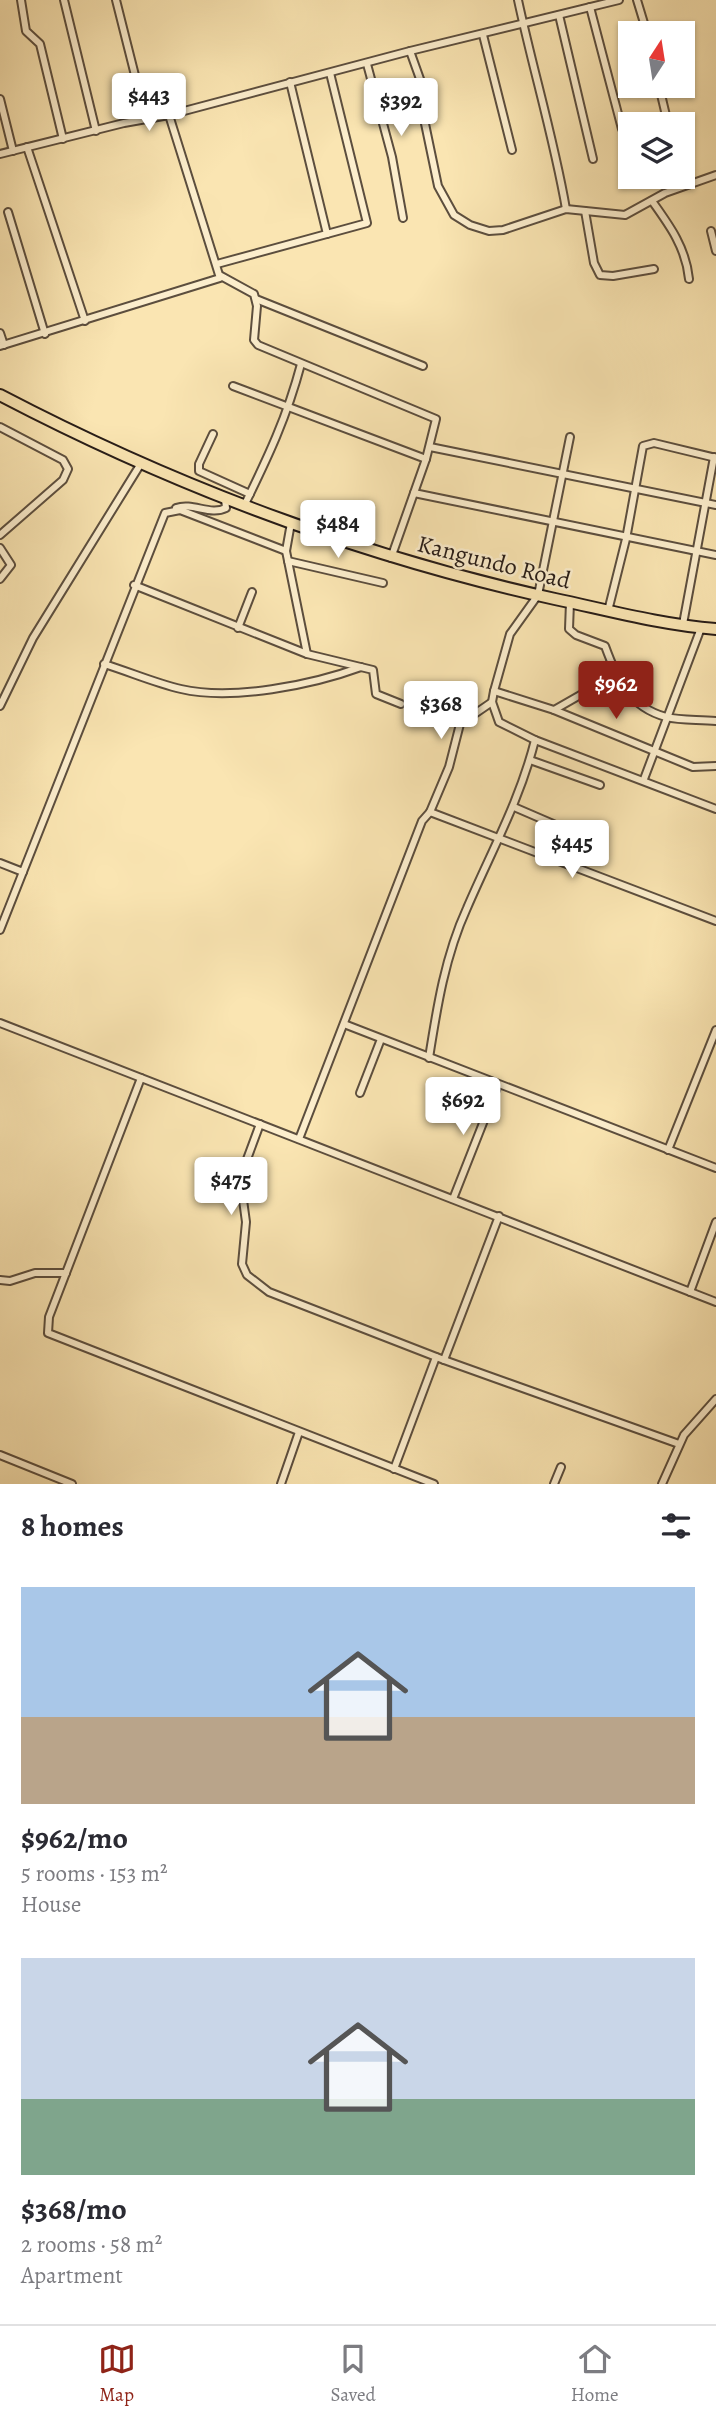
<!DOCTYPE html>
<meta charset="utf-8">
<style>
:root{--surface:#fff;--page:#f2f2f3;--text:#2b2b33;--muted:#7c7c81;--line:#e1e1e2;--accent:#8f2418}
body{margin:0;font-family:Alegreya,serif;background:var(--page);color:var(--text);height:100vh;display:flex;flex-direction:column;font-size:26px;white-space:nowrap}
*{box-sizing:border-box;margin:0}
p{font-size:23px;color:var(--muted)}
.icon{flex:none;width:38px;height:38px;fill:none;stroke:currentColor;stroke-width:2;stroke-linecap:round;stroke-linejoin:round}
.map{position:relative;height:1484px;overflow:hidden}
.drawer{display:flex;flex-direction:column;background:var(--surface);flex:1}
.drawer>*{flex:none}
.needle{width:46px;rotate:12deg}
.buttons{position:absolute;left:618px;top:21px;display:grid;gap:14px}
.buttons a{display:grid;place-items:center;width:77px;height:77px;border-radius:0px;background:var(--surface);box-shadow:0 2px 5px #0004;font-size:35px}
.price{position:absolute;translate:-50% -60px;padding:0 16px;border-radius:7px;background:#fff;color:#222;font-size:23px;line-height:46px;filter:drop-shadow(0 2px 4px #0008)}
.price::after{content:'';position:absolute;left:50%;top:42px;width:21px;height:16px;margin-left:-10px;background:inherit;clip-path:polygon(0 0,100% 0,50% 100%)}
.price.on{background:var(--accent);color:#fff}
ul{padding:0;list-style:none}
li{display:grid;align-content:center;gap:14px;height:371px;padding:0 21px}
li span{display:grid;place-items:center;height:217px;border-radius:0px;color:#555}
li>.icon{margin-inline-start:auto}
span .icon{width:126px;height:126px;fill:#fffc;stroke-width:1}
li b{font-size:30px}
h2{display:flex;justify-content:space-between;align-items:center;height:84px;padding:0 21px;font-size:30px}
.tabs{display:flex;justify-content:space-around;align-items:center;height:98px;border-top:2px solid var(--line);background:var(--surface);font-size:19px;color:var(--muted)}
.tabs a{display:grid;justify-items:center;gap:4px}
.tabs .on{color:var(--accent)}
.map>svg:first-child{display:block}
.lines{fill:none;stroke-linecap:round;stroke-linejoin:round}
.street-casing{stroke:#5c4e3e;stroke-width:10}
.highway-casing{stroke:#271c17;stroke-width:14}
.street{stroke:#fceecd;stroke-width:6}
.highway{stroke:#fae5b2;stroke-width:10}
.labels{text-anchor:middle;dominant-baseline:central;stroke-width:5;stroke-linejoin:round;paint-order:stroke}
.street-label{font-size:24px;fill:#271c17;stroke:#fceecd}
</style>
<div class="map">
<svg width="716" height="1484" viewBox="0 0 716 1484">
<rect width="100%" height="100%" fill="#fae5b2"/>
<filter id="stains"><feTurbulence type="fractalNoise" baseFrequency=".00286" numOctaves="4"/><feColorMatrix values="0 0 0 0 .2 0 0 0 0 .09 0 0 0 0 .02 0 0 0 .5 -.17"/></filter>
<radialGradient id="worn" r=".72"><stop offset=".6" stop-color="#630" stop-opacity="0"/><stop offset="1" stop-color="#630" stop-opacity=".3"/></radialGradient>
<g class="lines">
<defs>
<g id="street">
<polyline points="21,0 26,31 40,44 63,139"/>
<polyline points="64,0 96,131"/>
<polyline points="116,0 146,119"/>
<path d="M518,0C533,70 554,139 566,209"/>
<polyline points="637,0 647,33"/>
<polyline points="590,7 622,129"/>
<polyline points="559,15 593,159"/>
<polyline points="483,35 512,150"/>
<polyline points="410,51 425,93 423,114 438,186 454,215 470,225 489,231 503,230 566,209 625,215 665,193 716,175"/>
<polyline points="367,64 392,157 403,218"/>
<polyline points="290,82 327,234"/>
<polyline points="659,86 668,124"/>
<polyline points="0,99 13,151"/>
<polyline points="27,147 85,321"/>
<polyline points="0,154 124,123 169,115 410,51 619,0"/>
<path d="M652,201C670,226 686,248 689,279"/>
<polyline points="585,211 594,263 600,275 613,276 654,269"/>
<polyline points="8,212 45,334"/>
<polyline points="711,231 716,251"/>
<polyline points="217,264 367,223 330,73"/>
<polyline points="221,276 254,294 257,306 254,340 258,345 436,419 426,459"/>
<polyline points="256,299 423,366"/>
<polyline points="0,333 4,345"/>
<polyline points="0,346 220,278 169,115"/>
<polyline points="233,386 426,459 391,558"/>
<polyline points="0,427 63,460 68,469 63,480 0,535"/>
<polyline points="213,434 199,464 199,471 250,494"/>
<polyline points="430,447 716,505"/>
<polyline points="414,493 716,555"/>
<path d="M244,506C268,457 287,417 301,364"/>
<path d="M176,508C193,502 210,516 226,508L225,499"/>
<polyline points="0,548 11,565 0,579"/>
<polyline points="286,551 307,654"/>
<polyline points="288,561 383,583"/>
<polyline points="134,585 307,654 373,670 376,694 401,704"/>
<path d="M570,602L569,629L576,635L605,646C617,679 629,707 666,717C682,721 700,719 716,721"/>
<polyline points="608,611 626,539 643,446 654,443 716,458"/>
<polyline points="683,624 714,457"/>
<polyline points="238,628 252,592"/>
<path d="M104,664C130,672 155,683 181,689C232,701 312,685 361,667"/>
<polyline points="494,691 554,710 582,694 609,664"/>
<polyline points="0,706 33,638 140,465"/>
<polyline points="554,710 693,767 716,766"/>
<polyline points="535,740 716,809"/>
<polyline points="530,760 600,785"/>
<polyline points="644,779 701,628"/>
<polyline points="514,807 558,826 554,848 557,860"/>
<polyline points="430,812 449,767 460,724 492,702"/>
<polyline points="0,863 23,872"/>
<polyline points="0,930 165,513 180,510 286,551 291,523"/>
<polyline points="0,1023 716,1302"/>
<polyline points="344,1024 716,1168"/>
<path d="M429,1058C437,1007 445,956 467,908C491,852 520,800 535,740L499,722L492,702L494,691L510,634L538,595L570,437"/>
<polyline points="141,1078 49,1317 48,1333 434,1484"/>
<polyline points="360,1093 381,1039"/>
<polyline points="260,1124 240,1178 246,1222 242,1264 247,1275 269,1292 444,1360 679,1444"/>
<polyline points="299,1139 422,821 430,812 716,921"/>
<polyline points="668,1150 716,1030"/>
<polyline points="453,1199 498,1085"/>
<polyline points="0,1280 10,1281 35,1273 66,1273"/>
<polyline points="690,1292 716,1222"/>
<polyline points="444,1360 499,1216"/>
<polyline points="0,1455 72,1484"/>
<polyline points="394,1469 436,1357"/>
<polyline points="281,1484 299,1432"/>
<polyline points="554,1484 561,1467"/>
<polyline points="662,1484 684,1435 716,1399"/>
</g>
<path id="highway" d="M0,395C176,487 360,556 555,599C607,610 662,625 716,629"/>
</defs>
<use href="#street" class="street-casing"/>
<use href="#highway" class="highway-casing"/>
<use href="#street" class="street"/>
<use href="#highway" class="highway"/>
</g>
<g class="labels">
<g class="street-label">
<text transform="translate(494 562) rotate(14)">Kangundo Road</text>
</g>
</g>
<rect width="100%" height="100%" filter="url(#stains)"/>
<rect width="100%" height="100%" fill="url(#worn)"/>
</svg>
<div class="buttons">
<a><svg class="needle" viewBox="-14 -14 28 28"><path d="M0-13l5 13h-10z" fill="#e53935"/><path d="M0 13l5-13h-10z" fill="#7c7c81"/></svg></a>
<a><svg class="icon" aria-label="layers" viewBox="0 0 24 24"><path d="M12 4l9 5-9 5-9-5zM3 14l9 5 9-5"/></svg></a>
</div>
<b class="price" style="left:149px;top:133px">$443</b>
<b class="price" style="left:401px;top:138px">$392</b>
<b class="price" style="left:338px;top:560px">$484</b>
<b class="price on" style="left:616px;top:721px">$962</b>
<b class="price" style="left:441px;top:741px">$368</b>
<b class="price" style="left:572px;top:880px">$445</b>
<b class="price" style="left:463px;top:1137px">$692</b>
<b class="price" style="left:231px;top:1217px">$475</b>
</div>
<section class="drawer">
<h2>8 homes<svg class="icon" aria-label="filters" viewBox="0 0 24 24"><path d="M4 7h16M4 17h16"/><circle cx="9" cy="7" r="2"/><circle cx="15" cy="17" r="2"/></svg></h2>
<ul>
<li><span style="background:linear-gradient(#a9c7e8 60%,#b9a48a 0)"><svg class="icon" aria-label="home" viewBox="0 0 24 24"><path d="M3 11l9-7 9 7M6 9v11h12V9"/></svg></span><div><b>$962/mo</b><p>5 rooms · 153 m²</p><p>House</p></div></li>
<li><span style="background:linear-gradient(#c9d6e8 65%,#7fa58c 0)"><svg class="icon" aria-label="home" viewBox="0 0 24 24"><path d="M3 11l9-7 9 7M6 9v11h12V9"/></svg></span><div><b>$368/mo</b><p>2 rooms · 58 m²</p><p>Apartment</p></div></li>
</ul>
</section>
<nav class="tabs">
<a class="on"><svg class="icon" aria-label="map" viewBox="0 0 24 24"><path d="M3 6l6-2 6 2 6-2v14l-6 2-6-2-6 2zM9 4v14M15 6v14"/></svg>Map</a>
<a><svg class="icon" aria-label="saved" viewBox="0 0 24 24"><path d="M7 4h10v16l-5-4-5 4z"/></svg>Saved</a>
<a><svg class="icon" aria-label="home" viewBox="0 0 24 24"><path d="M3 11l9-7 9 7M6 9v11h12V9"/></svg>Home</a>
</nav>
